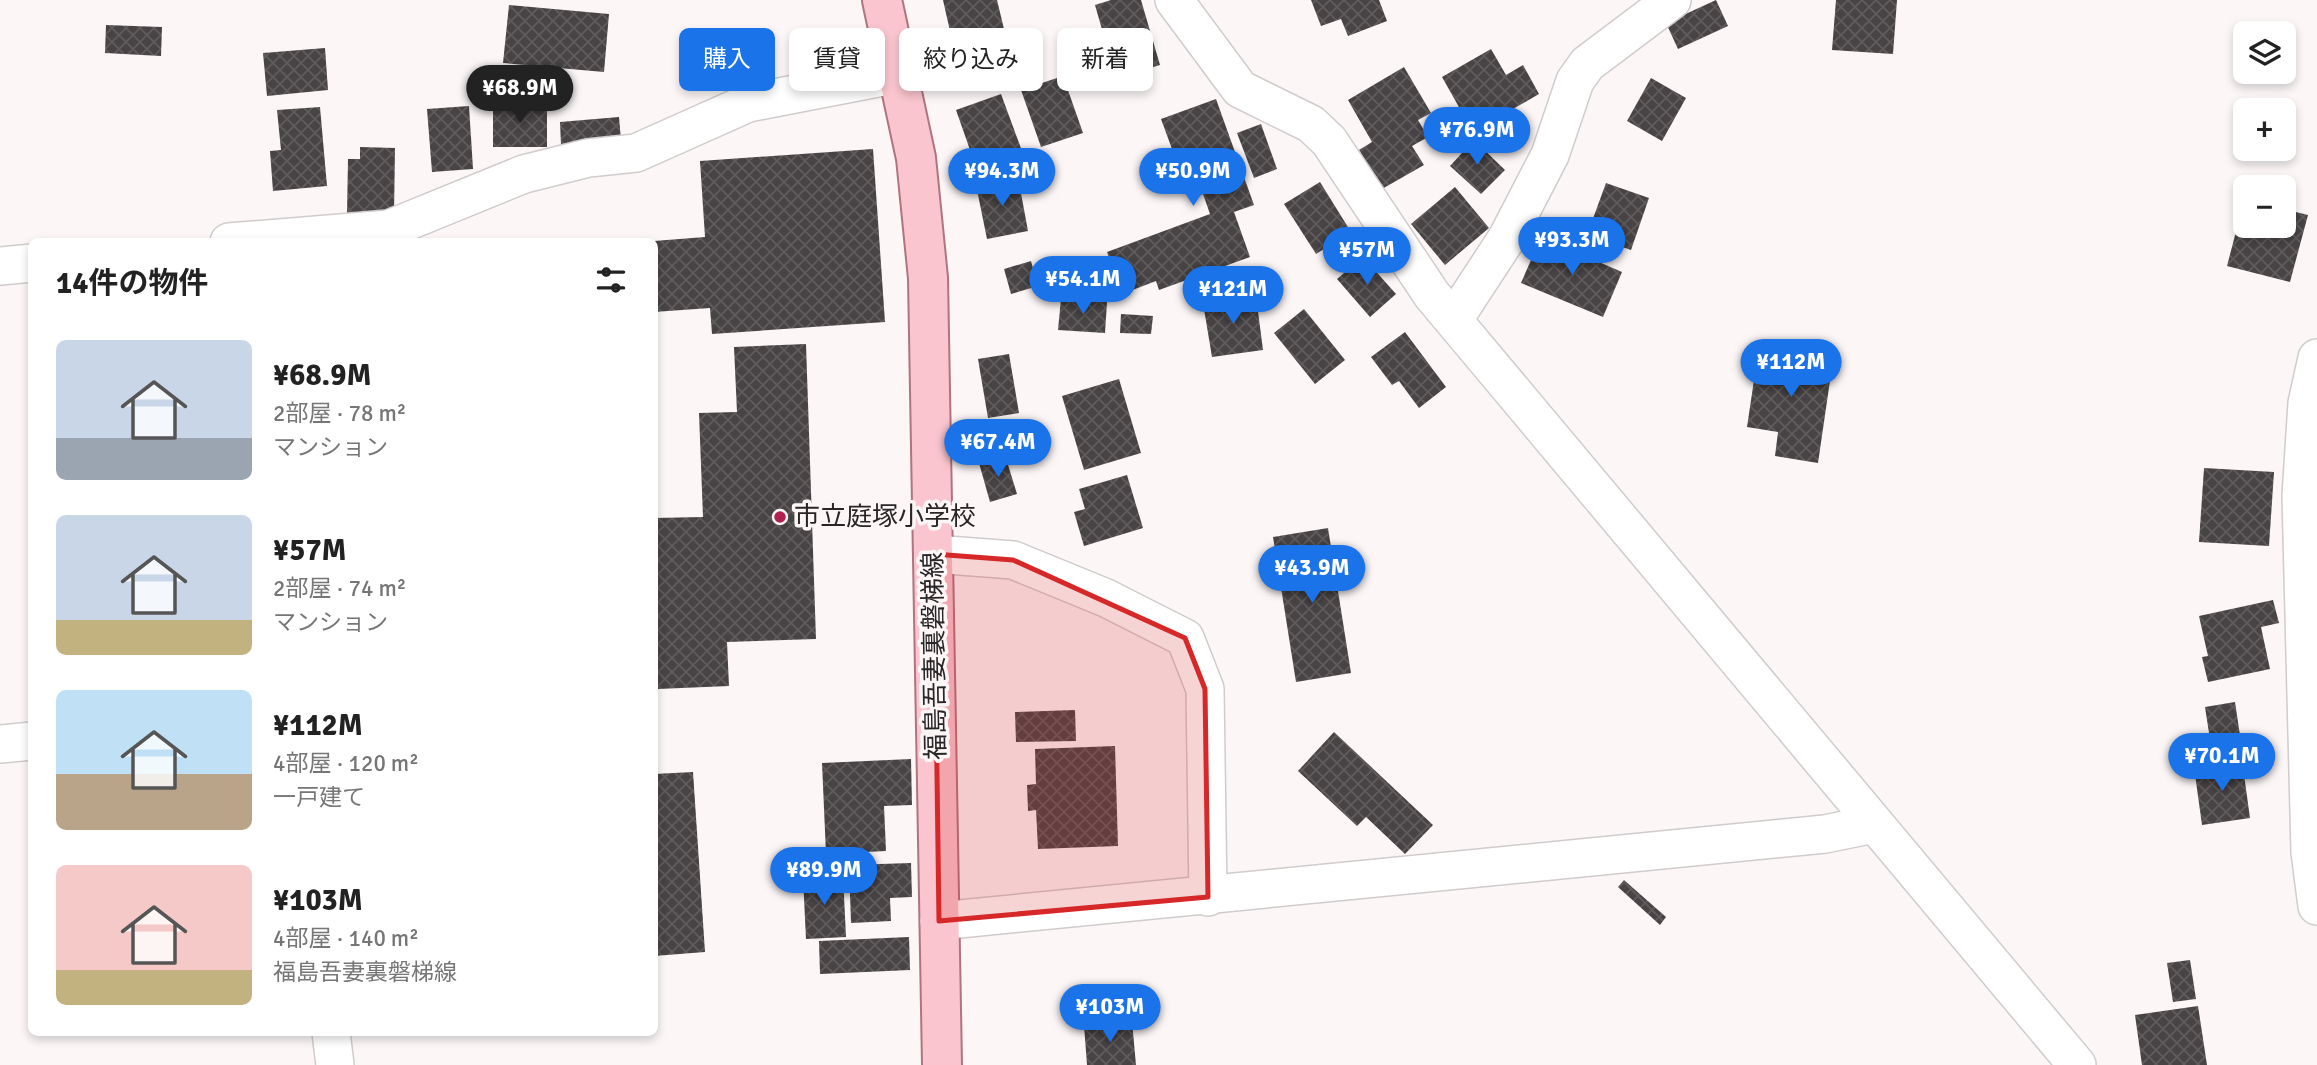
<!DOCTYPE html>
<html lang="ja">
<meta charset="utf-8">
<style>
:root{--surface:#fff;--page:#f2f2f2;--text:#222;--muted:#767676;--accent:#1a73e8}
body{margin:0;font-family:Signika,"Noto Sans JP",sans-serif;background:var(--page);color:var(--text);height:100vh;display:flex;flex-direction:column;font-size:26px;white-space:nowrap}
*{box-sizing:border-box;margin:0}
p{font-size:23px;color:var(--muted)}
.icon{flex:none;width:38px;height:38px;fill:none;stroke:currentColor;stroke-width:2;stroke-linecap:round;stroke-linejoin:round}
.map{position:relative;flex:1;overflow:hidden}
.panel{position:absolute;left:28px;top:238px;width:630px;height:798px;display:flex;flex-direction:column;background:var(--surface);border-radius:10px;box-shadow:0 4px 10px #0003}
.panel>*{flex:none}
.banner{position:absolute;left:679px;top:28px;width:665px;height:63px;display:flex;gap:14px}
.buttons{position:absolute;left:2233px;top:21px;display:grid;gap:14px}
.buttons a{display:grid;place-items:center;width:63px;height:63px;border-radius:10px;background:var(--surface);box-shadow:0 4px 10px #0003;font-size:35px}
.price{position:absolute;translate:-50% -60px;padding:0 16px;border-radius:24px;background:var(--accent);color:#fff;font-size:23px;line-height:46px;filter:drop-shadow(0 2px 4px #0008)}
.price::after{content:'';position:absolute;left:50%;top:42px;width:21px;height:16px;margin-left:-10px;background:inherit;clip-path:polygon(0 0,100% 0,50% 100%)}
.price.selected{background:#222;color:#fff}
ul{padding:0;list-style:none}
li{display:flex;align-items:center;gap:21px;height:175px;padding:0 28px}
li span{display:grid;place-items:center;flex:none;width:196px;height:140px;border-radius:10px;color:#555}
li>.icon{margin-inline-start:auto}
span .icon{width:84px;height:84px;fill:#fffc;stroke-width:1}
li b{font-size:30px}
h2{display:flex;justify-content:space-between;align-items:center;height:84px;padding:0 28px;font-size:30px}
.tag{padding:0 24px;border-radius:10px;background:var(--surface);box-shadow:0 4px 10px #0003;font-size:24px;line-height:63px}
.tag.selected{background:var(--accent);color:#fff}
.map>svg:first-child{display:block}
.building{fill:url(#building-cross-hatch)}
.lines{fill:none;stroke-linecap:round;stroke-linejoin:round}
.minor-casing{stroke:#d1cbcc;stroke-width:40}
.primary-casing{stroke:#af747f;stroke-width:42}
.minor{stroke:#fff;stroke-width:37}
.primary{stroke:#fac5cf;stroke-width:38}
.marked{fill:#d62828;fill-opacity:0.2;stroke:#d62828;stroke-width:5;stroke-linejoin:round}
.poi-dot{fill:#b12051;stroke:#fcf6f7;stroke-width:2.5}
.labels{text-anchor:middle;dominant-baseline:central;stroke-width:7;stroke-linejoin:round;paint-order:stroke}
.poi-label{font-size:26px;fill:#282526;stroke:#fcf6f7;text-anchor:start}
.street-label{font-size:26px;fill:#282526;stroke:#fcf6f7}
</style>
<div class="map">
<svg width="2317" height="1065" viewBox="0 0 2317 1065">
<defs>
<pattern id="building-cross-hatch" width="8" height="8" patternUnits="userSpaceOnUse" patternTransform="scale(1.75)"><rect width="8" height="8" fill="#484344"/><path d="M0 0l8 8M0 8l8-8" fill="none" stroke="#605c5c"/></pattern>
</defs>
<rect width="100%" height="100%" fill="#fcf6f7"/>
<g class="building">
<polygon points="943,0 997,0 1004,29 952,40"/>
<polygon points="1111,0 1141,0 1160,65 1116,78 1095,5"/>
<polygon points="1311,0 1379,0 1387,21 1348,36 1341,19 1321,26"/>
<polygon points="1716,0 1728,26 1678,49 1666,23"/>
<polygon points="1836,0 1897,0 1893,54 1832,50"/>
<polygon points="509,5 609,14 604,72 503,63"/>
<polygon points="106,25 162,27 161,56 105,53"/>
<polygon points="325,48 328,90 267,96 263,53"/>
<polygon points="1491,49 1506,75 1523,65 1539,94 1473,132 1442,77"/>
<polygon points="1404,67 1431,113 1418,120 1428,137 1412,146 1424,165 1382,189 1359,150 1372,142 1348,100"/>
<polygon points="1063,76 1083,133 1041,147 1021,90"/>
<polygon points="1651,78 1686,98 1662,141 1627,121"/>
<polygon points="1001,94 1022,151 976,167 956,110"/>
<polygon points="1216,99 1254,205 1234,212 1250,257 1159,290 1156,281 1122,294 1107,252 1210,214 1203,194 1190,198 1161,119"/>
<rect x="493" y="103" width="54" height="44"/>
<polygon points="469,106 473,169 432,172 427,109"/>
<polygon points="320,107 327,186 273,191 270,151 281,150 277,110"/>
<polygon points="619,117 621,140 561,145 560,122"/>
<polygon points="1261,124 1277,169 1254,178 1237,133"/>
<polygon points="1474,140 1505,170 1481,194 1450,166"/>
<polygon points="360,147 395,148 394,214 347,214 348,159 360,159"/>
<polygon points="873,149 885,322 712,334 710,308 654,312 654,241 705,237 700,161"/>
<polygon points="1018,177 1028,231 987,239 976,185"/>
<polygon points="1320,182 1351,232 1316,254 1284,204"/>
<polygon points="1606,183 1649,198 1631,250 1587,235"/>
<polygon points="1455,187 1489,228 1445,265 1411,224"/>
<polygon points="2244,201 2245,226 2284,226 2284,209 2308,215 2290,282 2227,266"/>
<polygon points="1541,237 1622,272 1603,317 1521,283"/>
<polygon points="1363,257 1396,294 1370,317 1337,279"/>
<polygon points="1031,261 1038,286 1011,294 1004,269"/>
<polygon points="1256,296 1263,350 1212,357 1203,303"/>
<polygon points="1061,299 1107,302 1105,333 1058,330"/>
<polygon points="1304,309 1345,360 1315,384 1274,333"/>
<polygon points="1121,314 1153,316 1151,334 1120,333"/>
<polygon points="1405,332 1446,387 1419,408 1399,381 1392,385 1371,357"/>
<polygon points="1760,340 1818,349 1816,365 1832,367 1818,463 1775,456 1778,432 1747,427"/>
<polygon points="806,344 816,639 727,642 729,686 658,689 654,518 703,517 699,413 737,412 734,347"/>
<polygon points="1009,354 1019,413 988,418 978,359"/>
<polygon points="1119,379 1141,453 1084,470 1062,396"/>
<polygon points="1005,455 1017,494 990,502 979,463"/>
<polygon points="2204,468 2274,472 2269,546 2199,542"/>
<polygon points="1127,475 1143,528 1084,546 1074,512 1085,509 1079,489"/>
<polygon points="1328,528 1351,673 1296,682 1273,537"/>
<polygon points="2273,600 2279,623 2261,627 2270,669 2208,682 2202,657 2208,656 2199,616"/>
<polygon points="2235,702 2241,742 2211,746 2205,707"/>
<polygon points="1075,710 1076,741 1016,742 1015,712"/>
<polygon points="1334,732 1433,825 1405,854 1366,817 1357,826 1298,771"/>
<polygon points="1115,746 1118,846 1038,849 1036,810 1028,811 1027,785 1036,784 1035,749"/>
<polygon points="911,759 912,805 884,806 886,851 826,854 822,763"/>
<polygon points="2242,760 2250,818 2202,825 2194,767"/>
<polygon points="693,772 705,952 654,956 654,774"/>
<polygon points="911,863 912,897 890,898 891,921 851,923 849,865"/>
<polygon points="843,875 846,937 806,939 803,877"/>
<polygon points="1624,880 1666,917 1660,925 1618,887"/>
<polygon points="909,937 910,970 820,974 819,941"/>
<polygon points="2190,960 2196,999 2173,1002 2167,963"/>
<polygon points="2198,1006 2207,1065 2142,1065 2135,1015"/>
<polygon points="1132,1021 1136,1065 1087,1065 1084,1025"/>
</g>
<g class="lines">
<defs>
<g id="minor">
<polyline points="1174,0 1240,89 1311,124 1329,141 1432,295 2077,1065"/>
<polyline points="229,242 389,229 524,174 588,158 636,153 748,103 898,74"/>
<polyline points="0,266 32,263"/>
<polyline points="1454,319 1507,238 1550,155 1575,81 1587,64 1672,0"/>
<polyline points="2317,358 2307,403 2301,496 2310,852 2317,906"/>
<polyline points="934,554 1013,560 1106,598 1185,638 1205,689 1208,897"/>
<polyline points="0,744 32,741"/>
<polyline points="939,921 1825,834 1874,824"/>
<polyline points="331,1032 335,1065"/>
</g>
<polyline id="primary" points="882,0 916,158 928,278 942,1065"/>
</defs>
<use href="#minor" class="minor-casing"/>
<use href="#primary" class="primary-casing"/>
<use href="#minor" class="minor"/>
<use href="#primary" class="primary"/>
</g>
<path class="marked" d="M934,554L1013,560L1185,638L1205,689L1208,897L939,921Z"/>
<circle class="poi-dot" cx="780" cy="517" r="7"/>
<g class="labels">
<g class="poi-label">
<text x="794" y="517">市立庭塚小学校</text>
</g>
<g class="street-label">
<text transform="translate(935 656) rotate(-91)">福島吾妻裏磐梯線</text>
</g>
</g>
</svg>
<div class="buttons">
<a><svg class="icon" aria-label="layers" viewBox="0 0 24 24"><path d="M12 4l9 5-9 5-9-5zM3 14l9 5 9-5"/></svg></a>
<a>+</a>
<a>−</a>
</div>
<b class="price selected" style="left:520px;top:125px">¥68.9M</b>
<b class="price" style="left:1477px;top:167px">¥76.9M</b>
<b class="price" style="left:1002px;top:208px">¥94.3M</b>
<b class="price" style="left:1193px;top:208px">¥50.9M</b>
<b class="price" style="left:1572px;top:277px">¥93.3M</b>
<b class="price" style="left:1367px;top:287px">¥57M</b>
<b class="price" style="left:1083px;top:316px">¥54.1M</b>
<b class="price" style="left:1233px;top:326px">¥121M</b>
<b class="price" style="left:1791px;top:399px">¥112M</b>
<b class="price" style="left:998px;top:479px">¥67.4M</b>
<b class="price" style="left:1312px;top:605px">¥43.9M</b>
<b class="price" style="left:2222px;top:793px">¥70.1M</b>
<b class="price" style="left:824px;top:907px">¥89.9M</b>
<b class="price" style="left:1110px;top:1044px">¥103M</b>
<div class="banner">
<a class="tag selected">購入</a>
<a class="tag">賃貸</a>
<a class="tag">絞り込み</a>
<a class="tag">新着</a>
</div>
<section class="panel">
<h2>14件の物件<svg class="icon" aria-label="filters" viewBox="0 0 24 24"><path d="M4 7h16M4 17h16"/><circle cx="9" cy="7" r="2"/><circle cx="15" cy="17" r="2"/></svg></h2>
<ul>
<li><span style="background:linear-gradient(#c9d6e8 70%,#9aa5b1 0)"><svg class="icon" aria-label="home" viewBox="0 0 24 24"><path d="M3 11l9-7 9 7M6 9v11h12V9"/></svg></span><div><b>¥68.9M</b><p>2部屋 · 78 m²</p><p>マンション</p></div></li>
<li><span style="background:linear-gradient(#c9d6e8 75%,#c2b280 0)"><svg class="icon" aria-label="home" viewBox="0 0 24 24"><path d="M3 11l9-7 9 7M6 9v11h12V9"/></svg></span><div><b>¥57M</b><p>2部屋 · 74 m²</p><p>マンション</p></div></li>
<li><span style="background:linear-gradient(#bfe0f5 60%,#b9a48a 0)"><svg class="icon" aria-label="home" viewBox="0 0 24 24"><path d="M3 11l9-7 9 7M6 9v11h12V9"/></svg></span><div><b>¥112M</b><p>4部屋 · 120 m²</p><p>一戸建て</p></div></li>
<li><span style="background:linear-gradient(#f6c9c9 75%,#c2b280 0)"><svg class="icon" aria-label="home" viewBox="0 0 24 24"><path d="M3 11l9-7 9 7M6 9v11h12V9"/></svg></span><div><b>¥103M</b><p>4部屋 · 140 m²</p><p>福島吾妻裏磐梯線</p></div></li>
</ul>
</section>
</div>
